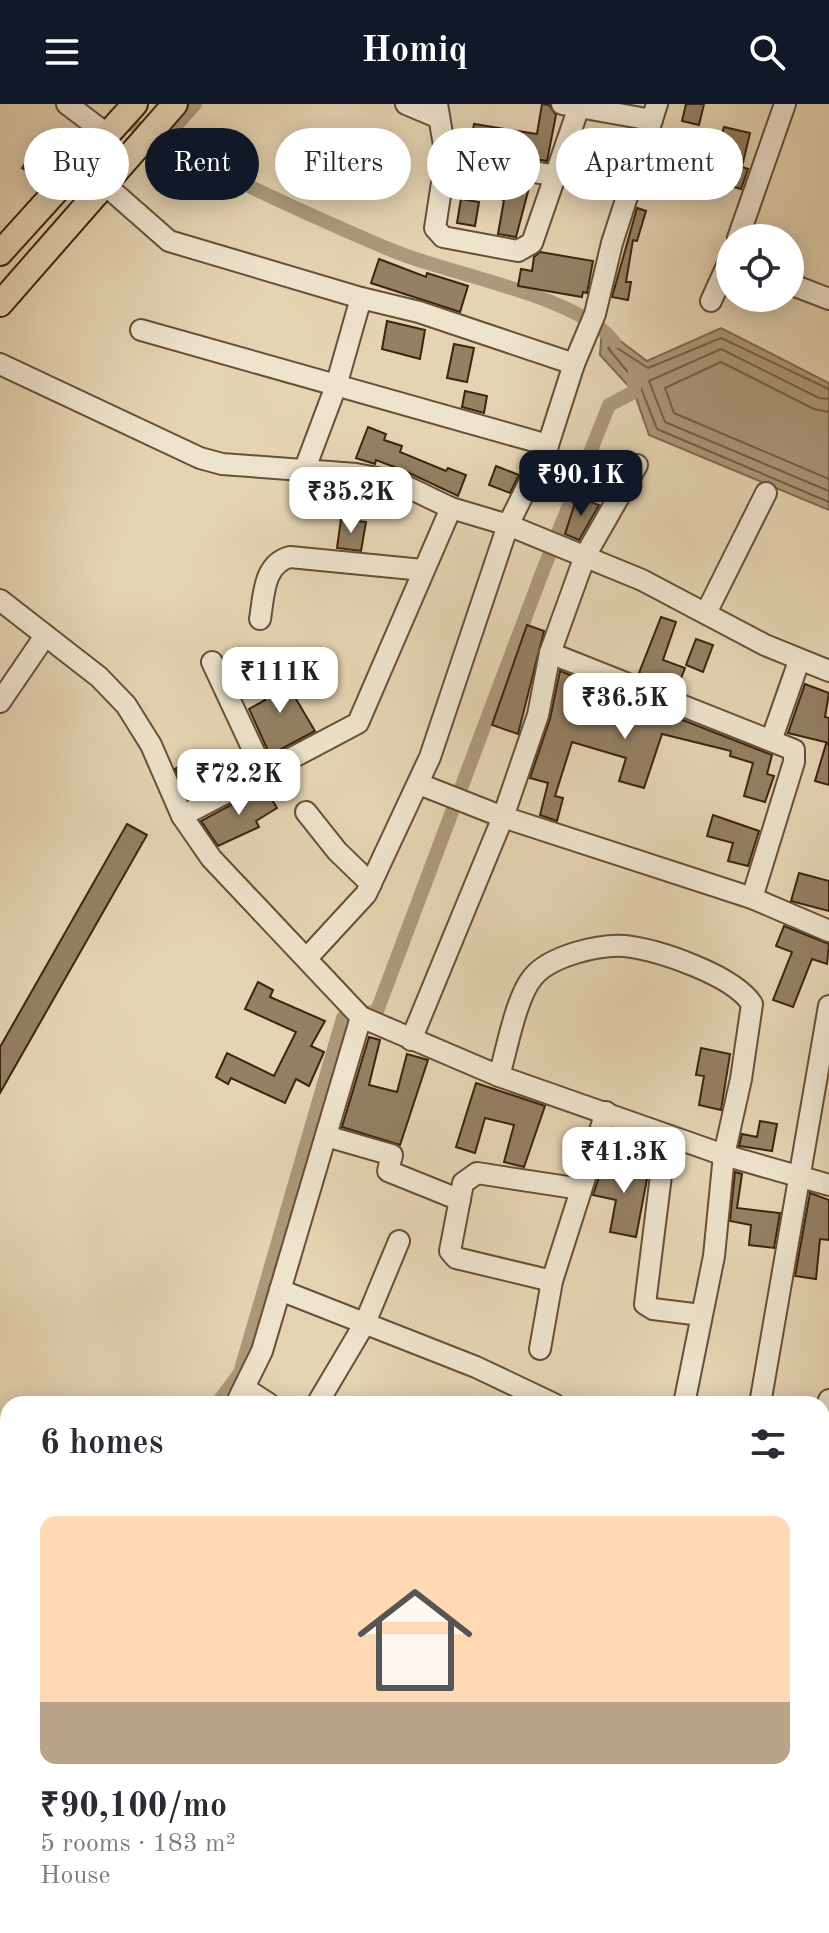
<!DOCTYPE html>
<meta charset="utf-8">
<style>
:root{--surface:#fff;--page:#f7f7f7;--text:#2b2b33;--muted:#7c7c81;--accent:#111827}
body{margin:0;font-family:"Old Standard TT",serif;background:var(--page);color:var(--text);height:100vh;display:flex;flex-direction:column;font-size:30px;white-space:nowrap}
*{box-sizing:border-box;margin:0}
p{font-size:26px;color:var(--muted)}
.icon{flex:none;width:44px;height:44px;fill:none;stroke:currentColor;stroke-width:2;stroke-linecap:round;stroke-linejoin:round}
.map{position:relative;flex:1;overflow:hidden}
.side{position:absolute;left:0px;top:1292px;width:830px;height:538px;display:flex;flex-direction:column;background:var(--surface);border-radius:24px 24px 0 0;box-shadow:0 4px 20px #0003}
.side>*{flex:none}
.banner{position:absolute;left:24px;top:24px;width:782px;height:72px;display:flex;gap:16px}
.controls{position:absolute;left:716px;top:120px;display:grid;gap:16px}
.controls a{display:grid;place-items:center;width:88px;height:88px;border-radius:50%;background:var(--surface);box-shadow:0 4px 20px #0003;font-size:40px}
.price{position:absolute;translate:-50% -68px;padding:0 18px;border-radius:16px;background:#fff;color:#222;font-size:26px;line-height:52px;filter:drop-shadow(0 2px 4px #0008)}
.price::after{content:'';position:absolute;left:50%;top:48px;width:24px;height:18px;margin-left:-12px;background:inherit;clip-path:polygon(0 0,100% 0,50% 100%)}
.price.current{background:var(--accent);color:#fff}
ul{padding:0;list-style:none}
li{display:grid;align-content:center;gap:16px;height:424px;padding:0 40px}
li span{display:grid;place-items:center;height:248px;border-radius:16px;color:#555}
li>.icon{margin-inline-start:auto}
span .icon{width:144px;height:144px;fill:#fffc;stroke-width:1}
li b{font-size:34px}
h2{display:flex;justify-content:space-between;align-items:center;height:96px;padding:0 40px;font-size:34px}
.tag{padding:0 28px;border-radius:36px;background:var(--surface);box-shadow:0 4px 20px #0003;font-size:28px;line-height:72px}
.tag.current{background:var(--accent);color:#fff}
header{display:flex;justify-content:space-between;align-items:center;height:104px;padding:0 40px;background:var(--accent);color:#fff;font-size:36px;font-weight:800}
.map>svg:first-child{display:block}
.water{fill:#ac987a;stroke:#7f6a4f;stroke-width:2}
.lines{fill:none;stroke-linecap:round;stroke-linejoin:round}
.shore{stroke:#745e44;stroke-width:2}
.canal{stroke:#ac987a;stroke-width:14}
.building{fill:#948063;stroke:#3c240e;stroke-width:2}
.minor-casing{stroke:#665037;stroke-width:24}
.major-casing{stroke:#3c240e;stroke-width:28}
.minor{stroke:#eee3cd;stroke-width:20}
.major{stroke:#e5d4b2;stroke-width:24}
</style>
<header><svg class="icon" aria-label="menu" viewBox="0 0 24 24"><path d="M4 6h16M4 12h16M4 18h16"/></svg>Homiq<svg class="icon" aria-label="search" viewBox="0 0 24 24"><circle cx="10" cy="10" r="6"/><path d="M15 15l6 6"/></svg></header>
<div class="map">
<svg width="829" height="1829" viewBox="0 0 829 1829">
<rect width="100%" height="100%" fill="#e5d4b2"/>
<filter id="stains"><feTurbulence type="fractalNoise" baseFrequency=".0025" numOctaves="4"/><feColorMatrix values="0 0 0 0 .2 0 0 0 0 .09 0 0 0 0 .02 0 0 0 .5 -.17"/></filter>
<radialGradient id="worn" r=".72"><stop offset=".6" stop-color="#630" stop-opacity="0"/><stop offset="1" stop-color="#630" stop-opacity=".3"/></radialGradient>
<polygon class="water" points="602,223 647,257 721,224 829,279 829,406 649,331 634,288 600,251"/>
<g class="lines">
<g class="shore">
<polyline points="829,285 721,234 648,264 614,242 608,244 641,284 657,325 829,398"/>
<polyline points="829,295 819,294 721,245 649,277 665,318 829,387"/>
<polyline points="829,308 814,305 721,258 665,284 674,309 829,375"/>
</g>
<g class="canal">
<path d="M116,11C203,63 297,106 391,146C447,170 580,192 614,238"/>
<polyline points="161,38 195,0"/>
<polyline points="217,1300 240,1269 343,914 377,907 542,469 609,301 634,288 634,271"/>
<polyline points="0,1774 8,1752"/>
</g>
</g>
<g class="building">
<polygon points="542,0 549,1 556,11 547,57 470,44 474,20 537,30"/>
<polygon points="686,0 704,0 699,21 682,17"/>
<polygon points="724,23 750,29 742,63 748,65 741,85 707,75"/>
<polygon points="36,44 51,54 37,75 22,64"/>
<polygon points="486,73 530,80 516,133 498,130 504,96 483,90"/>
<polygon points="461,95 479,98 475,122 457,119"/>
<polygon points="637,104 646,107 637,137 633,136 626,178 631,178 628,196 612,193"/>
<polygon points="540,148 593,157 587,189 583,188 582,193 518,182 521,165 532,167 534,153"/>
<polygon points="379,155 426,173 427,169 468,182 460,208 371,179"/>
<polygon points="387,217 425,226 420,255 382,245"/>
<polygon points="454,240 474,244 467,278 447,274"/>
<polygon points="465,287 487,292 484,309 462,303"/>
<polygon points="368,323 386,330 384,336 402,342 400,348 446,367 448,364 466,371 458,392 405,367 376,356 375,360 356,354"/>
<polygon points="496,362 519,371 510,389 489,381"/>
<polygon points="577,393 599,401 579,436 565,430"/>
<polygon points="341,415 366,418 361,447 337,444"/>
<polygon points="661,513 676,518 663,556 685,564 678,582 639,569"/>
<polygon points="527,521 544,527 518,630 492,621"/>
<polygon points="696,535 713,541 703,568 686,561"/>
<polygon points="560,567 598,582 590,614 611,620 619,591 772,651 767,670 774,672 765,698 744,692 753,659 730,652 731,647 662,630 644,684 619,677 626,654 572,638 555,692 563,694 557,717 540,711 548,679 530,674 550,615"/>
<polygon points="280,568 315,627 270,651 249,605 265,596 257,582"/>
<polygon points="805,580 829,589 825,613 829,614 829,639 788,629"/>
<polygon points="826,640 829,640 829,681 815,677"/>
<polygon points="237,647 247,663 188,694 175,665 197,652 206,666"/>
<polygon points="264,683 277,704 256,717 259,723 218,742 201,717"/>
<polygon points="713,711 759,727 748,762 728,757 733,739 707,732"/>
<polygon points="127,720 147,731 0,989 0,943"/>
<polygon points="799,769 829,777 829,807 791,797"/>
<polygon points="784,822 829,840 827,860 812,855 793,903 773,896 792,848 776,842"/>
<polygon points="258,878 273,886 270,893 325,917 311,942 324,948 309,982 296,975 285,999 231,974 228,980 216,973 227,949 274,972 296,928 245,905"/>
<polygon points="369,933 380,936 369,981 397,988 407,950 428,956 400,1041 342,1023"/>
<polygon points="701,944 730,950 721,1006 699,1001 704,972 696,971"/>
<polygon points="476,979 545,1002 524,1063 504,1058 514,1021 485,1014 475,1049 456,1043"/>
<polygon points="760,1017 777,1020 772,1047 739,1042 742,1030 757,1033"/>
<polygon points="604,1058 649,1064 636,1133 610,1128 616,1096 593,1091"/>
<polygon points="735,1068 742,1070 737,1104 780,1109 774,1144 749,1141 751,1121 730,1117"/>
<polygon points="810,1089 829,1096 829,1136 820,1135 816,1175 795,1172"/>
</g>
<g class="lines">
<defs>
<g id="minor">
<polyline points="67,0 108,31"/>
<polyline points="406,0 437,13"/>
<polyline points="437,0 446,53 435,124 443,133 518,147 532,139 580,0"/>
<polyline points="562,0 652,16"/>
<polyline points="446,53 557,72"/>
<polyline points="103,79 169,137 361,194 419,208 574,260"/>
<polyline points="738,134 785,0"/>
<polyline points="790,180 829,195"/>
<polyline points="711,197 730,155"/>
<polyline points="141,226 548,341"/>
<polyline points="0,260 200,354 222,360 356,370 397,378 451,404 508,421 642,476 765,541 829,567"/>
<polyline points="637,361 585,452 550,549 538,611 503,713 752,794 829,827"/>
<polyline points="304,367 336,282 361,194"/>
<polyline points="0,496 99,573 126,601 151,641 182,712 211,754 361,913 499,972 724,1051 829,1081"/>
<polyline points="706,509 766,389"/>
<path d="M260,515C264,492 263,460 290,453L423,466"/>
<polyline points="550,549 794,646 794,658 752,794"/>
<polyline points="212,558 263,667"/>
<polyline points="0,598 45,532"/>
<polyline points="772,634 799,557"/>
<polyline points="306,708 337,747 371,780"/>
<polyline points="182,712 358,619 451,404"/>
<polyline points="307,854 366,790 430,653 508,421 548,341 574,260 595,210 612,139 657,0"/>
<polyline points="411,936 503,713 419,680"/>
<path d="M499,972C507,945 516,893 533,873C550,852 599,840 625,842C659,846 733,871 752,900L741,975L724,1051L714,1152L684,1300"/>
<polyline points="666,1031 645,1200 653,1205 701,1211"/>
<polyline points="326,1032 392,1051 388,1067 460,1096"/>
<polyline points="552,1177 456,1154 450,1147 463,1079 477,1069 581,1085"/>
<polyline points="280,1186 476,1263 554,1300"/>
<polyline points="540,1245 552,1177 606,1008"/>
<polyline points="246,1285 269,1300"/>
<polyline points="236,1300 262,1247 361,913"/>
<polyline points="317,1300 365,1219 399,1137"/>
<polyline points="760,1300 829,902"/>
<polyline points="822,1329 829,1296"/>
<polyline points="822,1368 829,1370"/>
<polyline points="822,1433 829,1436"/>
<polyline points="822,1517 829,1495"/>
<polyline points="0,1566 8,1567"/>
<polyline points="822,1587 829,1590"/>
<polyline points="822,1671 829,1673"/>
<polyline points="822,1788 829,1790"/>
<polyline points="0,1812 8,1786"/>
<polyline points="96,1822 124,1829"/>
<polyline points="444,1822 444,1829"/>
<polyline points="672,1829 673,1822"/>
</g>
<g id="major">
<polyline points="0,149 135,0"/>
<polyline points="0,200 175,0"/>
</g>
</defs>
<use href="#minor" class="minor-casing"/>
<use href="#major" class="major-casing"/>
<use href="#minor" class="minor"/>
<use href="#major" class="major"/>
</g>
<rect width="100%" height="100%" filter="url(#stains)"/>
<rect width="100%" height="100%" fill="url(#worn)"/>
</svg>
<div class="controls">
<a><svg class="icon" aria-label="locate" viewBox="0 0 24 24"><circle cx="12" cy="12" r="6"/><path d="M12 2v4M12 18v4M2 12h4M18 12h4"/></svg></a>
</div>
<b class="price current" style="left:581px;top:414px">₹90.1K</b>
<b class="price" style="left:351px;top:431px">₹35.2K</b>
<b class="price" style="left:280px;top:611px">₹111K</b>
<b class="price" style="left:625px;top:637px">₹36.5K</b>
<b class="price" style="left:239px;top:713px">₹72.2K</b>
<b class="price" style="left:624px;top:1091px">₹41.3K</b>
<div class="banner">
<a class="tag">Buy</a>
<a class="tag current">Rent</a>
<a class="tag">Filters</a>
<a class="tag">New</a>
<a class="tag">Apartment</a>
</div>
<section class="side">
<h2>6 homes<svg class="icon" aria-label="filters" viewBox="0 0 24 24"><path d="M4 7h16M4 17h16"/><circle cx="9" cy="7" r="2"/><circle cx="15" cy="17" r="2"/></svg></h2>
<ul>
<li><span style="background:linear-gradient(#ffd9b3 75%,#b9a48a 0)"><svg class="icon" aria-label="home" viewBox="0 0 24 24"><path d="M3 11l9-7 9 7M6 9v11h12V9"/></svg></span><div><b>₹90,100/mo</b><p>5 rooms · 183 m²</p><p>House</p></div></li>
</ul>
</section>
</div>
